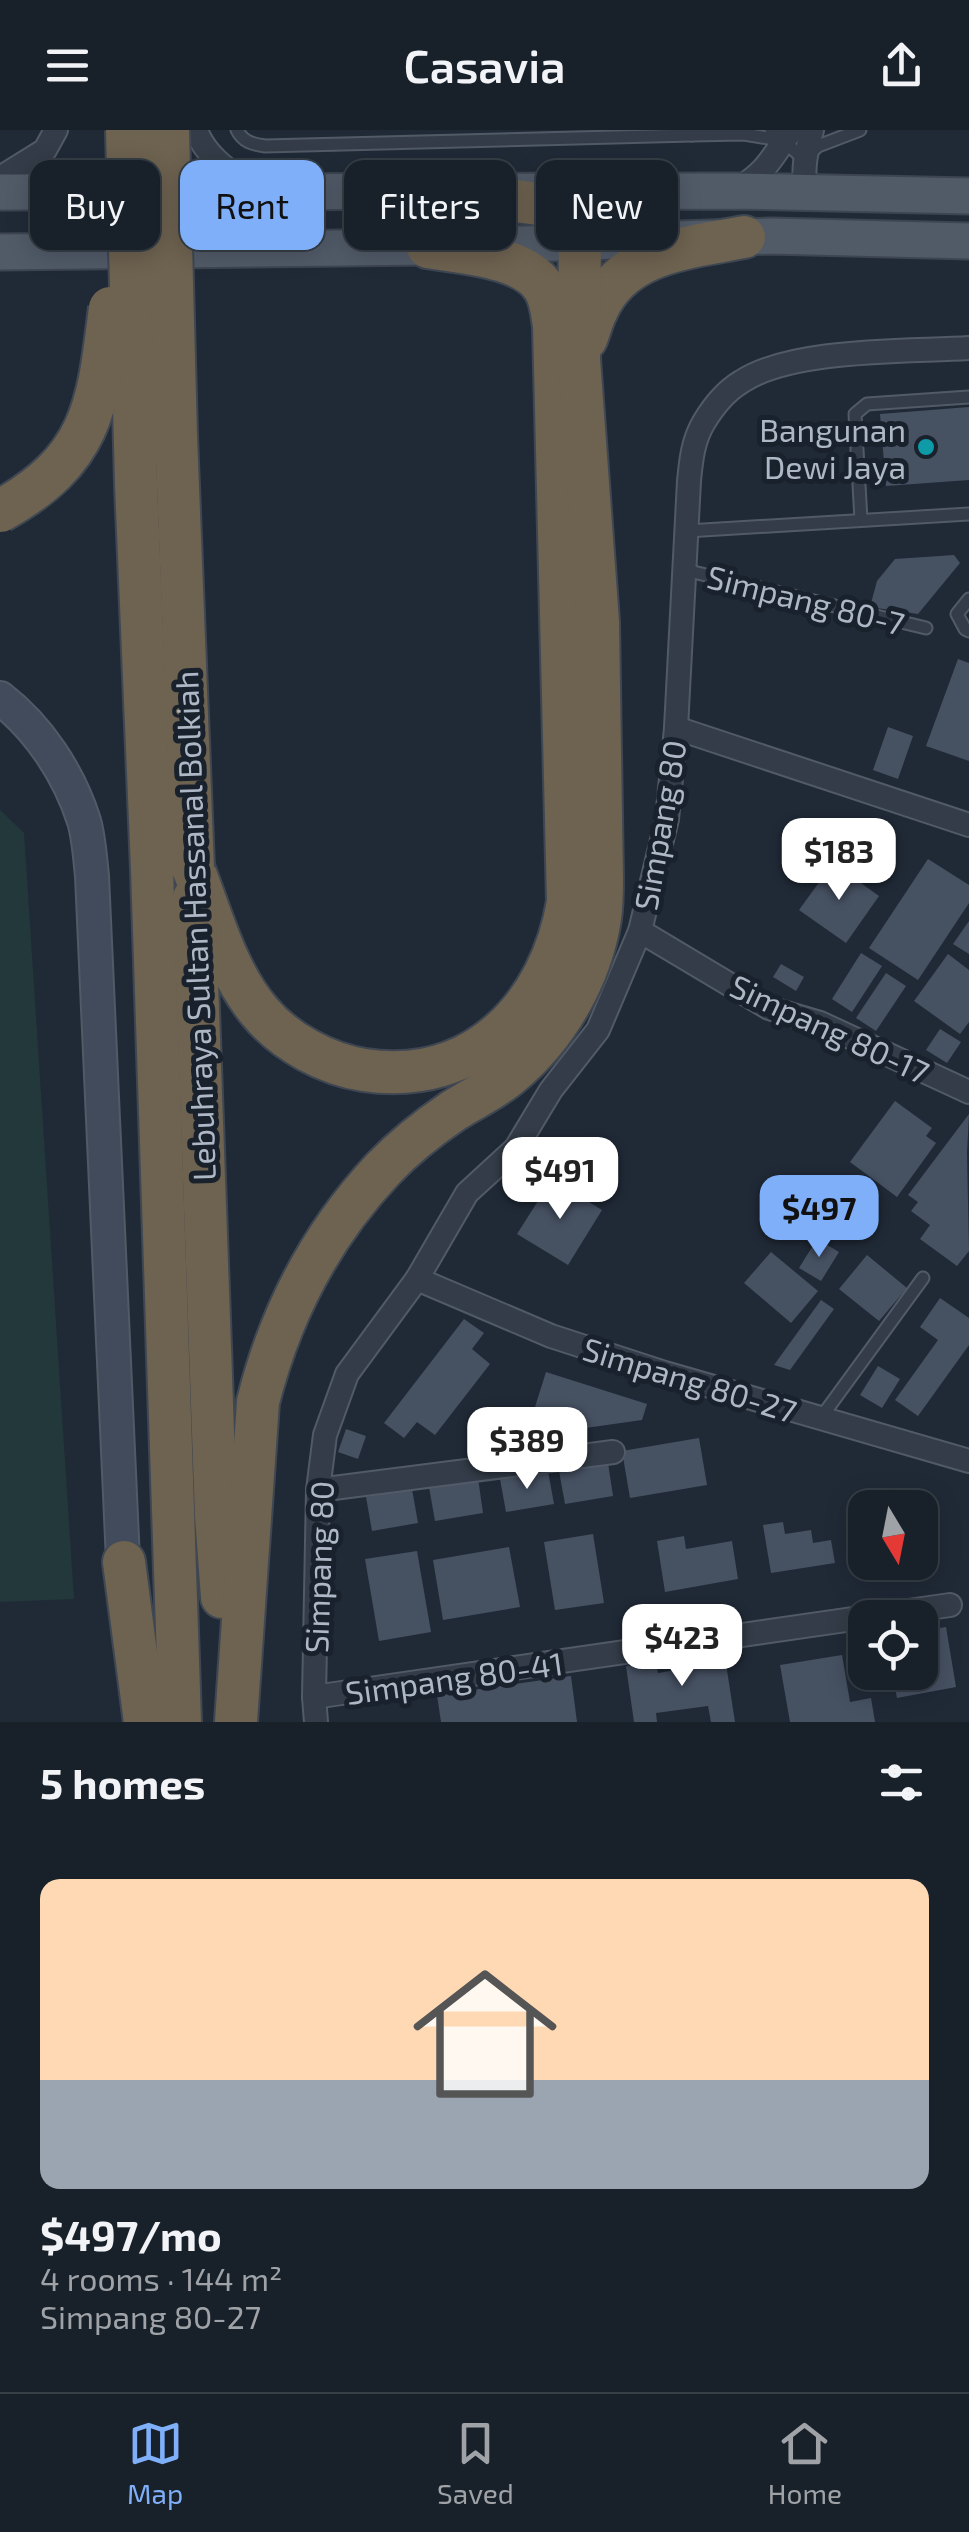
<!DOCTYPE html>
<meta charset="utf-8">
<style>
:root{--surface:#182029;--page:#212831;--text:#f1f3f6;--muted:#9fa3a8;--line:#363e46;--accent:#7faff8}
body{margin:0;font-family:"Exo 2",sans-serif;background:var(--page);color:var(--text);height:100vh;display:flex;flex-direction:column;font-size:38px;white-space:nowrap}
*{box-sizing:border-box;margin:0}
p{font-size:32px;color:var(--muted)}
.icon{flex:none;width:55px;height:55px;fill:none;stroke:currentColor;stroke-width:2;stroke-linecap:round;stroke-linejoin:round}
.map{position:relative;height:1592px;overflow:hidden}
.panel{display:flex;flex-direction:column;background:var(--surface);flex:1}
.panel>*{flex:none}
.guide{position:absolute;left:30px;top:30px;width:910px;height:90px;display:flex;gap:20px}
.needle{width:65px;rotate:170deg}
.tools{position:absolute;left:848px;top:1360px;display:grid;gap:20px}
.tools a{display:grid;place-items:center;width:90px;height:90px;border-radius:20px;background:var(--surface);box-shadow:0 5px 25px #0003,0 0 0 2px var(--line);font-size:50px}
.price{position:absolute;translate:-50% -85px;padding:0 22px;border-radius:20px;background:#fff;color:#222;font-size:32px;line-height:65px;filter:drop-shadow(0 2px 5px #0008)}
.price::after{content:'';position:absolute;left:50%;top:60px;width:30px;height:22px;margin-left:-15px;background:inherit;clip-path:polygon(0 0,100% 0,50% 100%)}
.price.current{background:var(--accent);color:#111}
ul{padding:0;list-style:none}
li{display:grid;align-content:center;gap:20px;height:530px;padding:0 40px}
li span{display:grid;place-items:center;height:310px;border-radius:20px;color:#555}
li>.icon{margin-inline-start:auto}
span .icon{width:180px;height:180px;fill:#fffc;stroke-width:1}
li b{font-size:42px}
h2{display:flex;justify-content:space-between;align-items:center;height:120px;padding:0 40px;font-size:42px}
.pill{padding:0 35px;border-radius:20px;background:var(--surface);box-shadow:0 5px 25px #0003,0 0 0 2px var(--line);font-size:35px;line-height:90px}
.pill.current{background:var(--accent);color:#111}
header{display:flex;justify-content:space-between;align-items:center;height:130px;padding:0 40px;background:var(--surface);font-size:45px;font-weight:600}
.dock{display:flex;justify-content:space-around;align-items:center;height:140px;border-top:2px solid var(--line);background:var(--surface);font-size:28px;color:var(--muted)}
.dock a{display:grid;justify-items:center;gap:5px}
.dock .current{color:var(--accent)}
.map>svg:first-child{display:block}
.green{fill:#23383a}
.building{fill:#465162}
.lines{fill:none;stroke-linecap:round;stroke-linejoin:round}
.service-casing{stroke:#515a66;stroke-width:15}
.minor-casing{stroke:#515a66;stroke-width:26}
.secondary-casing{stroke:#515a66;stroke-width:36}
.primary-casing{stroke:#3d4551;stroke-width:39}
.motorway-casing{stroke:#3e4752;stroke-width:46}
.service{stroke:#333c48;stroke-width:11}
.minor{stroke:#333c48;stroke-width:22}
.secondary{stroke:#414b5b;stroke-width:32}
.primary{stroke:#515b68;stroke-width:35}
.motorway{stroke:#6e6250;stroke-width:42}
.motorway-bridge-casing{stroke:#3e4752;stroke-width:46;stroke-linecap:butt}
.motorway-bridge{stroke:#6e6250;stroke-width:42}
.culture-dot{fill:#0f9aa8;stroke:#19212c;stroke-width:4}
.labels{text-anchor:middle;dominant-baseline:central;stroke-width:10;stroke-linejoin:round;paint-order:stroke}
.poi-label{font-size:32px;fill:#aeb7c5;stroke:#19212c;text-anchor:end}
.street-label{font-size:32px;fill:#aeb7c5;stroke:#19212c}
</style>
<header><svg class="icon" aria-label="menu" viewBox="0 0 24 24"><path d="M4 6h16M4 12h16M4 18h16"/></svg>Casavia<svg class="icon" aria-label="share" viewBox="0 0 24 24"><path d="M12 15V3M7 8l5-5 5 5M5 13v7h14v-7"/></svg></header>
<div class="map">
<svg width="969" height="1592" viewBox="0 0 969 1592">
<rect width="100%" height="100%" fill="#202a37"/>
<polygon class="green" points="0,680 24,703 74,1469 0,1472"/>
<g class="building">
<polygon points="969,277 969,350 886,356 880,284"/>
<polygon points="954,425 960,433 918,484 870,477 877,451 895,429"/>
<polygon points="958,529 969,533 969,631 926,616"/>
<polygon points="888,597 913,606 898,649 873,640"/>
<polygon points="928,729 969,755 969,773 918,850 869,818"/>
<polygon points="833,733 879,766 846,813 799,780"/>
<polygon points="969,791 969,824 953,814"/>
<polygon points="861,823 882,836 852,882 832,869"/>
<polygon points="948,824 969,840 969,892 960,904 914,871"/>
<polygon points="781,834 804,847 796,861 773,847"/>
<polygon points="886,843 906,856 876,901 856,888"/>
<polygon points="940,899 961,912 947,933 926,920"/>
<polygon points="895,971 932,998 926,1006 936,1013 897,1067 850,1032"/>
<polygon points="969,984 967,1023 969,1121 957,1136 920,1109 930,1095 911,1081 918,1072 908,1065"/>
<polygon points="552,1049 602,1080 568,1135 517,1104"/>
<polygon points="817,1109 839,1122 821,1151 799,1138"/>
<polygon points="771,1122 818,1161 791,1193 744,1153"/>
<polygon points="867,1125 907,1158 879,1191 839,1159"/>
<polygon points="940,1168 969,1188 969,1215 918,1286 895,1270 938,1210 920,1197"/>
<polygon points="821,1170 834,1179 790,1240 774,1235"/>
<polygon points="464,1189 484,1203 472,1219 490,1234 435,1305 417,1292 404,1308 384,1293"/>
<polygon points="878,1236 900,1249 882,1278 860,1265"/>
<polygon points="546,1242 647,1274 642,1290 550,1303 529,1296"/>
<polygon points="346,1299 366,1306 358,1329 338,1322"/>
<polygon points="699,1308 707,1355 630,1368 622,1321"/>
<polygon points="608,1333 613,1366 565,1374 559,1341"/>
<polygon points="548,1341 554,1374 506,1382 500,1349"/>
<polygon points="478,1348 483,1383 435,1391 429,1357"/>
<polygon points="412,1359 418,1393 372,1401 366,1367"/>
<polygon points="783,1392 785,1404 811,1400 813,1413 831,1410 835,1433 771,1443 763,1395"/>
<polygon points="593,1404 604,1473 555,1480 544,1412"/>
<polygon points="684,1406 686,1419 732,1411 738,1449 665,1462 657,1411"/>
<polygon points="509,1417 520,1477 443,1490 433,1430"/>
<polygon points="920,1418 940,1422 936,1441 903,1434 920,1432"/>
<polygon points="417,1421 431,1502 379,1511 365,1429"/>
<polygon points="946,1497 956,1557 897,1568 892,1542 920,1542 920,1501"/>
<polygon points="724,1521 735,1592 711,1592 708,1576 656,1583 657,1592 634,1592 626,1536 656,1532 658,1543 698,1536 696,1526"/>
<polygon points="842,1525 850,1572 871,1568 875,1592 790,1592 780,1535"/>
<polygon points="571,1546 577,1592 441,1592 437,1565"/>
</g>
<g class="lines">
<defs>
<g id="service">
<path d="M237,0C243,12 252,14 265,16L692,5V0"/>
<polyline points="771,0 804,29 818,16 860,0"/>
<polyline points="692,5 744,4 780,10"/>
<polyline points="861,390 855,284 867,274 969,267"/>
<polyline points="687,401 969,384"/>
<polyline points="685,440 926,498"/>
<polyline points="969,469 957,484 965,499 969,501"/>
<polyline points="820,1289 923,1148"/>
</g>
<g id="minor">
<path d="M196,0C206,28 232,43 256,60"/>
<polyline points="0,48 45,20 56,0"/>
<path d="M738,59C770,39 771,27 792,0"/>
<path d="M806,61C802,39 806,22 812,0"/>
<polyline points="676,598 969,695"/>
<polyline points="640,801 769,878 820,893 969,962"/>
<polyline points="417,1149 551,1206 665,1243 969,1331"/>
<polyline points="318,1360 613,1322"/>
<polyline points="314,1567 950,1475"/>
<path d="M316,1592L314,1567L318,1360L325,1305L347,1244L417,1149L467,1063L516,1018L551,960L598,900L640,801L667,689L676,598L689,351C691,330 693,310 704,292C713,277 726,261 741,252C792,218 907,222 969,218"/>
</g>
<path id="secondary" d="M0,568C39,598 69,644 84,691C89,708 90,728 92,746L124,1453"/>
<g id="primary">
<polyline points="0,62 735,61 969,66"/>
<polyline points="0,122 428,117 771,106 969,111"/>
</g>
<g id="motorway">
<path d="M586,209C590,200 592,189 597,180C623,121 689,118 744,107"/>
<path d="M193,738C212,786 226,842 260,882C285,912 326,934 364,940C476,957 551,875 568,772L554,196C552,183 551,169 544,158C525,126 462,123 428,117"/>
<polyline points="152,739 180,1592"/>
<polyline points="194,768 216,1386 222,1467"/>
<polyline points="124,1432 145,1592"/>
<path d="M236,1592L258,1272C280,1184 321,1105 383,1039C404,1017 428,998 453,981C473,968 494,959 511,944C557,906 591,847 600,788C602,775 602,762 602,749L598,492L579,229L580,96L570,82L538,74L451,62"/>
</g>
</defs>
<use href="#service" class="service-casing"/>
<use href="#minor" class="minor-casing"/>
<use href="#secondary" class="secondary-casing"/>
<use href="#primary" class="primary-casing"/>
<use href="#motorway" class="motorway-casing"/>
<use href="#service" class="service"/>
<use href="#minor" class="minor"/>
<use href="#secondary" class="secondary"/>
<use href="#primary" class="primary"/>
<use href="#motorway" class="motorway"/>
<defs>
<g id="motorway-bridge">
<polyline points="127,0 136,354 152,739"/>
<polyline points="168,0 176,306 193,738"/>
<path d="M0,381C94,329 98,275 110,178"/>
</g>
</defs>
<use href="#motorway-bridge" class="motorway-bridge-casing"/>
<use href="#motorway-bridge" class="motorway-bridge"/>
</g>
<circle class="culture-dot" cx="926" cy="317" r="10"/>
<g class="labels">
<g class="poi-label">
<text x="906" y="299">Bangunan<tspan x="906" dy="37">Dewi Jaya</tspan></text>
</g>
<g class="street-label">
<text transform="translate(806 469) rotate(14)">Simpang 80-7</text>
<text transform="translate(659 695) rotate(-80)">Simpang 80</text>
<text transform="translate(194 796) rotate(-92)">Lebuhraya Sultan Hassanal Bolkiah</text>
<text transform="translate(830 898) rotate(25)">Simpang 80-17</text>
<text transform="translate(690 1249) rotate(17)">Simpang 80-27</text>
<text transform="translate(318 1437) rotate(-88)">Simpang 80</text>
<text transform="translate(454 1547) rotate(-8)">Simpang 80-41</text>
</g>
</g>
</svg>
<div class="tools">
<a><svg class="needle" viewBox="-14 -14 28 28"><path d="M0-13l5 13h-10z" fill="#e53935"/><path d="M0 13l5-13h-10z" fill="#9fa3a8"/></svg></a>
<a><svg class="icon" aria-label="locate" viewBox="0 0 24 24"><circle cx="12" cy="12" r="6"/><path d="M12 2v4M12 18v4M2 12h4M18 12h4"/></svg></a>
</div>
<b class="price" style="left:839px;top:773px">$183</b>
<b class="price" style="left:560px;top:1092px">$491</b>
<b class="price current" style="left:819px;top:1130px">$497</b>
<b class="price" style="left:527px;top:1362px">$389</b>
<b class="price" style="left:682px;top:1559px">$423</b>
<div class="guide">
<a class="pill">Buy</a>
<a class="pill current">Rent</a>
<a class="pill">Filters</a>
<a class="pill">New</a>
</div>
</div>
<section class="panel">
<h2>5 homes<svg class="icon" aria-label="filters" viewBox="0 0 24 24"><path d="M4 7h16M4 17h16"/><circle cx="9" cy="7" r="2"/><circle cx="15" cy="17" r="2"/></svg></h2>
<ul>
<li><span style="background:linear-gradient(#ffd9b3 65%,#9aa5b1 0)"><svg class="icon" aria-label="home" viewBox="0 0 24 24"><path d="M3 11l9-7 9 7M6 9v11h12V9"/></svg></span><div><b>$497/mo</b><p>4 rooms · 144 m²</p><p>Simpang 80-27</p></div></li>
</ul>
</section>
<nav class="dock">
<a class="current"><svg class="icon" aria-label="map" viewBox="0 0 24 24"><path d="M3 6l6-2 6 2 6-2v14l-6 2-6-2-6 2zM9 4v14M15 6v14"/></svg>Map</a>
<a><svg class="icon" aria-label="saved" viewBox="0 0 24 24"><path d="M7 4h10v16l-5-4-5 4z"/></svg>Saved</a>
<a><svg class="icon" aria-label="home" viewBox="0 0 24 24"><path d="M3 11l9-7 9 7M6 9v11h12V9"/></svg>Home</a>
</nav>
